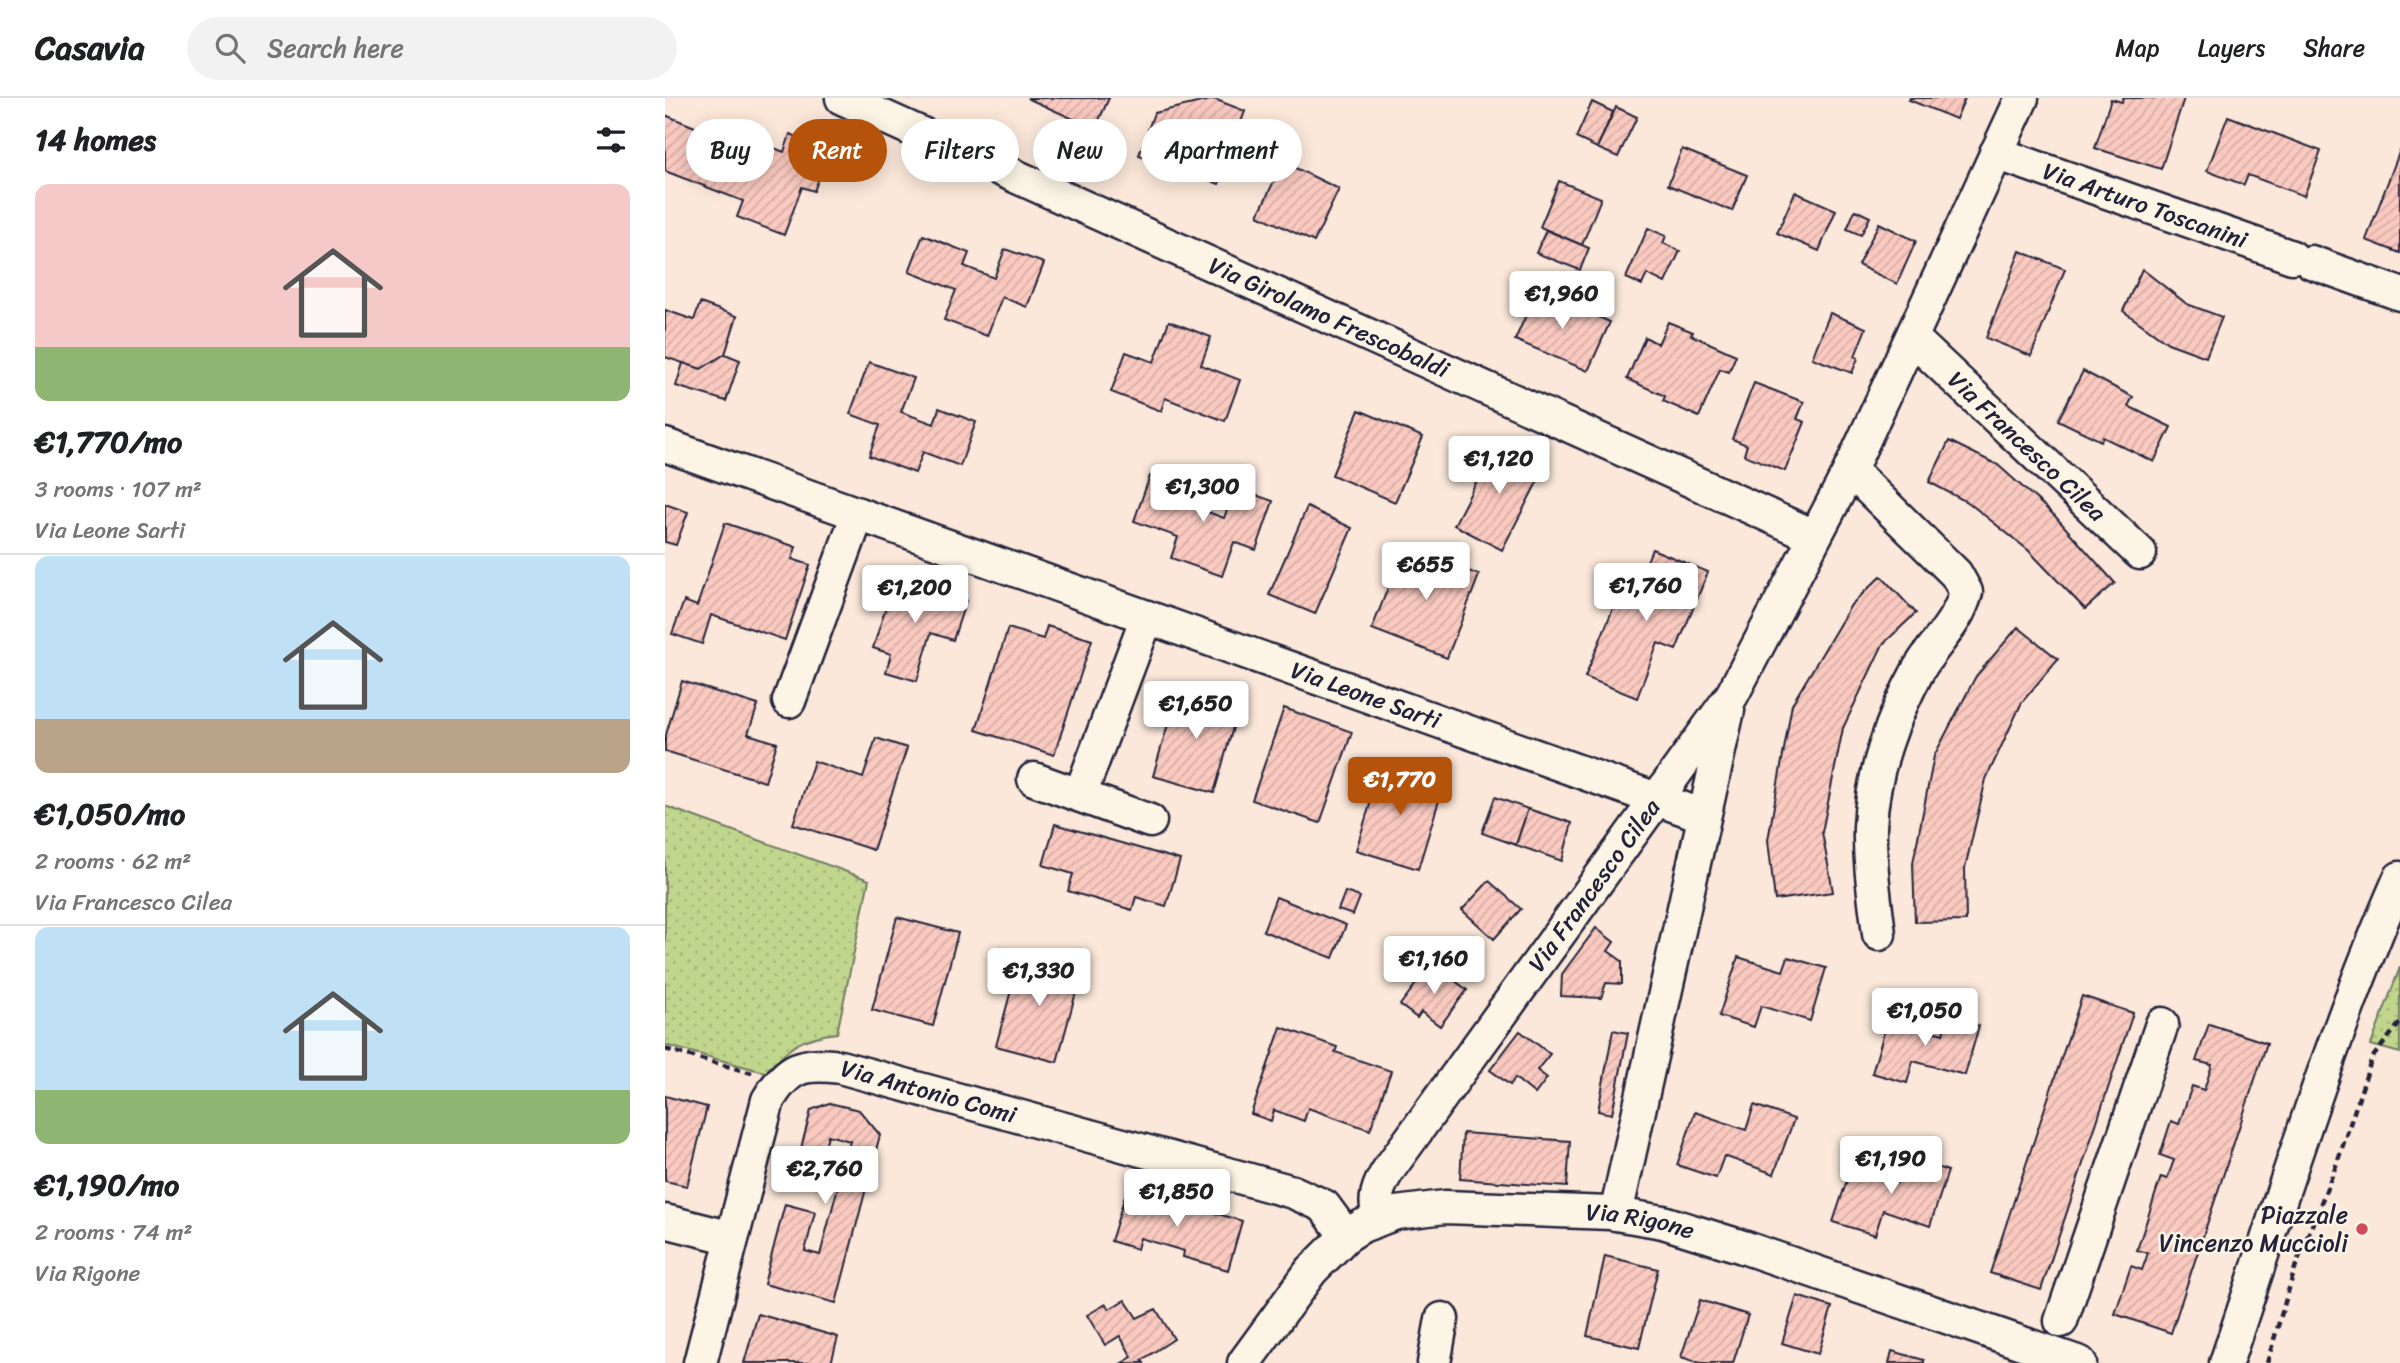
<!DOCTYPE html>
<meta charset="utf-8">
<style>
:root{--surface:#fff;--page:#f2f2f2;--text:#202124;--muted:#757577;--line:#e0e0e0;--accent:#b45309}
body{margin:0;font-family:Sriracha,sans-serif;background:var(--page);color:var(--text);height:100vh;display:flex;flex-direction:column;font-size:26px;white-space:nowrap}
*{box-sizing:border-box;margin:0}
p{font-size:23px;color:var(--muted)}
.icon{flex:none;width:38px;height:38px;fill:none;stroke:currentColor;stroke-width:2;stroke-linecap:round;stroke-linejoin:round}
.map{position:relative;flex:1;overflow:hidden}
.sheet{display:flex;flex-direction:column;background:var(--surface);width:665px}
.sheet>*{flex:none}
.top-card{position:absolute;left:21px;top:21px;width:665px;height:63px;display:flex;gap:14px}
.price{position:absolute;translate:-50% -60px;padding:0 16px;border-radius:7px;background:#fff;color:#222;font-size:23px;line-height:46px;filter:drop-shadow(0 2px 4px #0008)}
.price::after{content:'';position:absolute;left:50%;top:42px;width:21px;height:16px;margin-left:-10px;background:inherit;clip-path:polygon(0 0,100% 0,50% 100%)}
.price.on{background:var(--accent);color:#fff}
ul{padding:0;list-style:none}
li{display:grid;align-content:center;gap:14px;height:371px;padding:0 35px}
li+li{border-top:2px solid var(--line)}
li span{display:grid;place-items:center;height:217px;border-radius:14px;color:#555}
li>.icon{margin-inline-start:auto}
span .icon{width:126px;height:126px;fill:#fffc;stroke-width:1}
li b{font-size:30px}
h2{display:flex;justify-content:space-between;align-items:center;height:84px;padding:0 35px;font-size:30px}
.pill{padding:0 24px;border-radius:32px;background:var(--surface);box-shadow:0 4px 18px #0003;font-size:24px;line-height:63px}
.pill.on{background:var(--accent);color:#fff}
header{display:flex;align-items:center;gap:42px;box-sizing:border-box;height:98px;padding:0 35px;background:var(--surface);border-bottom:2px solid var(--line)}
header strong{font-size:33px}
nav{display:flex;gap:38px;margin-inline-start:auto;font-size:24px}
.search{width:490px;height:63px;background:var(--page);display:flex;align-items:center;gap:18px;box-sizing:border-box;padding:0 24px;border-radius:38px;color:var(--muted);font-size:26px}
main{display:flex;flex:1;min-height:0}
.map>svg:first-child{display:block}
.grass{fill:url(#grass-dots);stroke:#717c64;stroke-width:2}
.building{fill:url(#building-hatch);stroke:#22223b;stroke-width:2}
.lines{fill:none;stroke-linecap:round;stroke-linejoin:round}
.street-casing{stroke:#22223b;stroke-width:37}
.path{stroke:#22223b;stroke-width:4.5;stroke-dasharray:7 5;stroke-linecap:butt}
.street{stroke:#fcf5e5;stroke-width:32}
.poi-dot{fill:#d1495b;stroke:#fcf5e5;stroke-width:2.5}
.labels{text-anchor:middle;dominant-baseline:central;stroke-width:5;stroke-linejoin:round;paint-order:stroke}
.street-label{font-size:24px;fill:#22223b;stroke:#fcf5e5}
.poi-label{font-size:24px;fill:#22223b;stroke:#fcf5e5;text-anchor:end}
</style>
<header>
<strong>Casavia</strong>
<div class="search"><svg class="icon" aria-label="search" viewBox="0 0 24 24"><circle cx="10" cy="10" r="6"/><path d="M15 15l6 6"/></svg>Search here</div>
<nav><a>Map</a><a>Layers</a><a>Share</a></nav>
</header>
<main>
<section class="sheet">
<h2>14 homes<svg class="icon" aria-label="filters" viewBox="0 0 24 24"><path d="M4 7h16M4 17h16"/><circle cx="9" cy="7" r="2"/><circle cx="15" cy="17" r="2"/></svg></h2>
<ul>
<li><span style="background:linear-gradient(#f6c9c9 75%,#8fb573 0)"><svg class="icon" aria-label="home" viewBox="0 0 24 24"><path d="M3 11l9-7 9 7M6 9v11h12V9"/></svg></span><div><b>€1,770/mo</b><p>3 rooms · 107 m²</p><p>Via Leone Sarti</p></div></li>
<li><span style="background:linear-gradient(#bfe0f5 75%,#b9a48a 0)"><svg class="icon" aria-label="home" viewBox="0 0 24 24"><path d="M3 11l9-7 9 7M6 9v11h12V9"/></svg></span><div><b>€1,050/mo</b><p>2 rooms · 62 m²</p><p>Via Francesco Cilea</p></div></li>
<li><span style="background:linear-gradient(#bfe0f5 75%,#8fb573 0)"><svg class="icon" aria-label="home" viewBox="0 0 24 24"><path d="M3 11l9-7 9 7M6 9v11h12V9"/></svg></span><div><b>€1,190/mo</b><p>2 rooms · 74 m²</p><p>Via Rigone</p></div></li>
</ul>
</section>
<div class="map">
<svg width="1735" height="1265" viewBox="0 0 1735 1265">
<defs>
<pattern id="grass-dots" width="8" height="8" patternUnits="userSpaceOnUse" patternTransform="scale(1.75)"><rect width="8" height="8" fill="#c0d68c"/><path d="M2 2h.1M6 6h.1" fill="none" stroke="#a5b77a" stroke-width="1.8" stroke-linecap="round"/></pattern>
<pattern id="building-hatch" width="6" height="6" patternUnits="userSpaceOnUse" patternTransform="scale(1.75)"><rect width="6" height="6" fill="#facac0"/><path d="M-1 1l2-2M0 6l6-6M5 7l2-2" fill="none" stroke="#d6ada6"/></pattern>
</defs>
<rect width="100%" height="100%" fill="#fbe8da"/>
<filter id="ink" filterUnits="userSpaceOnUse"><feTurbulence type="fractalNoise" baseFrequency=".0143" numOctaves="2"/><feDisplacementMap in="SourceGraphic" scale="14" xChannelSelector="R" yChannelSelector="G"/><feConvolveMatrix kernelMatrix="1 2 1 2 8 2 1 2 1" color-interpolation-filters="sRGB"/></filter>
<g filter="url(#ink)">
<g class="grass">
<path d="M0,708L204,782L172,935C138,939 124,947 103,975L0,947Z"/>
<polygon points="1735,869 1735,955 1706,947"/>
</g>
<g class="building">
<polygon points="362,0 444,0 430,31"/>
<polygon points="1245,0 1300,0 1291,21 1244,2"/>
<polygon points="1458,0 1519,0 1496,71 1430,50 1446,1 1457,4"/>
<polygon points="549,1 580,13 554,86 474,57 489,15"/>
<polygon points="927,4 948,14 932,50 911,40"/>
<polygon points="951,9 972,19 953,59 932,50"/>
<polygon points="0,17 50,37 54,28 119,54 125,36 165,51 149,93 137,89 119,137 72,119 78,103 0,73"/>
<polygon points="1563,18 1656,53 1639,98 1583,77 1579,87 1542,73"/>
<polygon points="1017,51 1082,77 1067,113 1003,87"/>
<polygon points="1735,52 1735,155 1701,142"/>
<polygon points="618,64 674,91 649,144 593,117"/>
<polygon points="894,83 936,100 917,147 875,129"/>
<polygon points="1130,94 1171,112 1154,153 1112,135"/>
<polygon points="1190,112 1205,119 1196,137 1182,131"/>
<polygon points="1214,125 1251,143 1232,186 1193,167"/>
<polygon points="983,130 1001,138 998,145 1015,153 1000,185 982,176 977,187 961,180"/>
<polygon points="881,132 924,150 915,172 871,155"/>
<polygon points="258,137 304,155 299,168 329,180 340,151 379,165 362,209 337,199 322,238 279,222 291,192 244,174"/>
<polygon points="1355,153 1400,171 1366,258 1321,240"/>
<polygon points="1477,171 1522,206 1557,219 1541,259 1503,245 1458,213"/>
<polygon points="872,192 945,224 923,273 850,242"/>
<polygon points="35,205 72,218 60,256 36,271 0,259 0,212 29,222"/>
<polygon points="1165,215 1201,230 1190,258 1193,260 1187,275 1147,260"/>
<polygon points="504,223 546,239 536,267 575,282 560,323 500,300 496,313 446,294 461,254 489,264"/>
<polygon points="1003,224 1028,234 1026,237 1071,257 1064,274 1055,271 1034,319 998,303 1000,298 962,281 980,239 993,246"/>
<polygon points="60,256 75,262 61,303 11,288 18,265 36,271"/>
<polygon points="204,264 249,280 236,314 269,326 274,310 311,324 295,368 258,354 250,375 204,358 215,327 185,316"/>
<polygon points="1418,273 1468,299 1463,308 1506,329 1489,364 1438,339 1436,343 1393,322"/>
<polygon points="1089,285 1139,304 1132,321 1140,324 1120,373 1079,357 1082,347 1067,341"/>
<polygon points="694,312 758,339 730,404 667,377"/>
<polygon points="1284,343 1333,367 1389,417 1450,485 1420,511 1363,452 1304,405 1264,384"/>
<polygon points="832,344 880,369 837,452 789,427"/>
<polygon points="485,378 531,395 526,408 559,420 570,390 608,403 591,452 569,444 557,478 506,460 513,439 469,423"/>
<polygon points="0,406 23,414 11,447 0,444"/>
<polygon points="642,409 687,430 650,516 604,497"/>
<polygon points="60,425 131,449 127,461 145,467 120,542 46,517 37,546 7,536 19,503 32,508"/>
<polygon points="739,448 814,477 782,560 707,531"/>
<polygon points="987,451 1043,474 1011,552 993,545 972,600 920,579 951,503 964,509"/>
<polygon points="1216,478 1251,515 1218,546 1178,630 1157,734 1168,794 1110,802 1103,742 1127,606 1186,507"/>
<polygon points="230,480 301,502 288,542 266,535 252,583 221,574 226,556 208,550"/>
<polygon points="382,528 427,542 389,657 311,632 343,530 378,541"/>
<polygon points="1353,529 1393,561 1357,604 1321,681 1300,770 1301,823 1250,824 1248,765 1269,658 1311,578"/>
<polygon points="17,583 93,607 83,636 112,645 100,684 0,653 0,640"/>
<polygon points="513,591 574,609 549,695 488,678"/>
<polygon points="619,610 687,634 655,725 587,702"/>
<polygon points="211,640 242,650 208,752 128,726 149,663 198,680"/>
<polygon points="717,667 779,686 753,771 691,752"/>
<polygon points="830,699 863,711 851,747 817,735"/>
<polygon points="863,711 907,725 897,763 851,747"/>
<polygon points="390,726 515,762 501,808 471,799 467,812 403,793 408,776 378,767"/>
<polygon points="824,783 856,811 829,841 797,812"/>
<polygon points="680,794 695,799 688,817 673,812"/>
<polygon points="611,799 681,827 668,860 598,833"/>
<polygon points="232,819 293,835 268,928 207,912"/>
<polygon points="931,830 949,844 943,853 957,863 957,886 941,885 936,900 896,898 897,876"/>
<polygon points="356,855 417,872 392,964 331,948"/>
<polygon points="1073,859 1118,873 1123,859 1161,870 1145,923 1096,908 1089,929 1054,918"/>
<polygon points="767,865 802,892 775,928 756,914 752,920 735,907"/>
<polygon points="1417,898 1468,915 1376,1192 1325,1175"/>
<polygon points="1283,918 1314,928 1300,977 1248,963 1242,985 1207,975 1223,921 1278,936"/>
<polygon points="1544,926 1602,945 1506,1235 1450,1216 1466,1168 1477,1172 1483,1155 1472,1152 1496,1079 1502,1081 1509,1062 1495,1057 1506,1023 1514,1026 1527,988 1539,992 1547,967 1531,963"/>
<polygon points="616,929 672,949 670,954 726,973 705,1032 643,1010 639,1023 609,1012 606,1023 586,1016"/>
<polygon points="948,932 963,935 947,1016 933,1013"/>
<polygon points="855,933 885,956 872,972 882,980 870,996 850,980 845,987 825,972"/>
<polygon points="0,998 42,1009 22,1088 0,1083"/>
<polygon points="164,1005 194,1012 215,1037 171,1205 99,1186 120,1106 150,1114 140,1153 155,1157 185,1043 163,1037 150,1087 128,1081 146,1012"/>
<polygon points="1089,1007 1129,1021 1109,1076 1059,1058 1051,1080 1012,1067 1030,1014 1081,1032"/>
<polygon points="798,1035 905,1043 902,1089 795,1081"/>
<polygon points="1241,1059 1283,1073 1265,1128 1218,1112 1210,1137 1168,1124 1186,1070 1232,1085"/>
<polygon points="463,1088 482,1094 480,1100 521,1112 523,1107 577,1123 563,1172 518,1159 519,1153 475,1140 472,1151 446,1143"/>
<polygon points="940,1158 993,1171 974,1250 922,1238"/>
<polygon points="1132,1198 1167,1209 1153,1256 1117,1245"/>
<polygon points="460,1202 472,1220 491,1211 509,1241 477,1262 479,1265 457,1265 467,1259 455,1238 440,1247 422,1217 441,1206 444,1211"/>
<polygon points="1035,1202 1083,1217 1068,1265 1036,1265 1016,1259"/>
<polygon points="93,1216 173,1239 166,1265 79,1265"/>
<polygon points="1227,1253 1259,1262 1259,1265 1224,1265"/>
</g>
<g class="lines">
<defs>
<g id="street">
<path id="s1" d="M177,0L1149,438"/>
<path id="s2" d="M1331,55L1627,159"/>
<polyline points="1646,164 1735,196"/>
<path id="s3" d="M1247,240L1475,455"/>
<path id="s4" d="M0,347L1039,718"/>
<path d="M1185,372L1291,476L1301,494C1293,525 1270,544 1254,571C1228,618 1207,675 1205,729C1204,765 1210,801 1214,836"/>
<polyline points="124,603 193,416"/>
<polyline points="369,681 485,723"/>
<polyline points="415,697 482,519"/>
<polyline points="951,1116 1063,612"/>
<path id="s5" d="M714,1120C708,1101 713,1088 724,1071L1067,597L1185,372L1357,0"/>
<polyline points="0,1123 67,1140"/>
<polyline points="1396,1223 1497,926"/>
<path id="s6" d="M35,1265L103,1002C123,969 137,964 175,969L628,1094L659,1108L681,1138"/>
<path id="s7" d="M579,1265L646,1173L681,1138L697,1128L731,1115L780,1109L945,1115L998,1124L1078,1149L1415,1265"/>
<polyline points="769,1265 777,1221"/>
<path d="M1561,1265C1616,1102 1666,938 1735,780"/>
</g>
</defs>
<use href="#street" class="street-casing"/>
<g class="path">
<polyline points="0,951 87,975"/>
<polyline points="1602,1265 1631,1167 1672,1065 1707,960 1735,925"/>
</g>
<use href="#street" class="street"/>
</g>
</g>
<circle class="poi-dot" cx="1697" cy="1131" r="7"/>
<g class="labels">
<g class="street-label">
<text stroke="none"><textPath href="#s2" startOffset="158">Via Arturo Toscanini</textPath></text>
<text stroke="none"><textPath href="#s1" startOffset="534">Via Girolamo Frescobaldi</textPath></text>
<text stroke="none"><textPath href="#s3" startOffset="158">Via Francesco Cilea</textPath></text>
<text stroke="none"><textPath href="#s4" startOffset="744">Via Leone Sarti</textPath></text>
<text stroke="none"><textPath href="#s5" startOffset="402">Via Francesco Cilea</textPath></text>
<text stroke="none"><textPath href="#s6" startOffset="450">Via Antonio Comi</textPath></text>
<text stroke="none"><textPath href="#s7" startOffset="464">Via Rigone</textPath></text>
</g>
<g class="poi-label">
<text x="1683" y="1117">Piazzale<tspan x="1683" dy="28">Vincenzo Muccioli</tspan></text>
</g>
</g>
</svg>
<b class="price" style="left:897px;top:233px">€1,960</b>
<b class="price" style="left:834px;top:398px">€1,120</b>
<b class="price" style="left:538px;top:426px">€1,300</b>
<b class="price" style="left:761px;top:504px">€655</b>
<b class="price" style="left:981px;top:525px">€1,760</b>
<b class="price" style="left:250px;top:527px">€1,200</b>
<b class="price" style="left:531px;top:643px">€1,650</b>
<b class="price on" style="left:735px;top:719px">€1,770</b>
<b class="price" style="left:769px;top:898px">€1,160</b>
<b class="price" style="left:374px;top:910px">€1,330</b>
<b class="price" style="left:1260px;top:950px">€1,050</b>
<b class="price" style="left:1226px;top:1098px">€1,190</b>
<b class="price" style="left:160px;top:1108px">€2,760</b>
<b class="price" style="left:512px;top:1131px">€1,850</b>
<div class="top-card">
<a class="pill">Buy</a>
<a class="pill on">Rent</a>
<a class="pill">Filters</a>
<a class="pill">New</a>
<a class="pill">Apartment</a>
</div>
</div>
</main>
